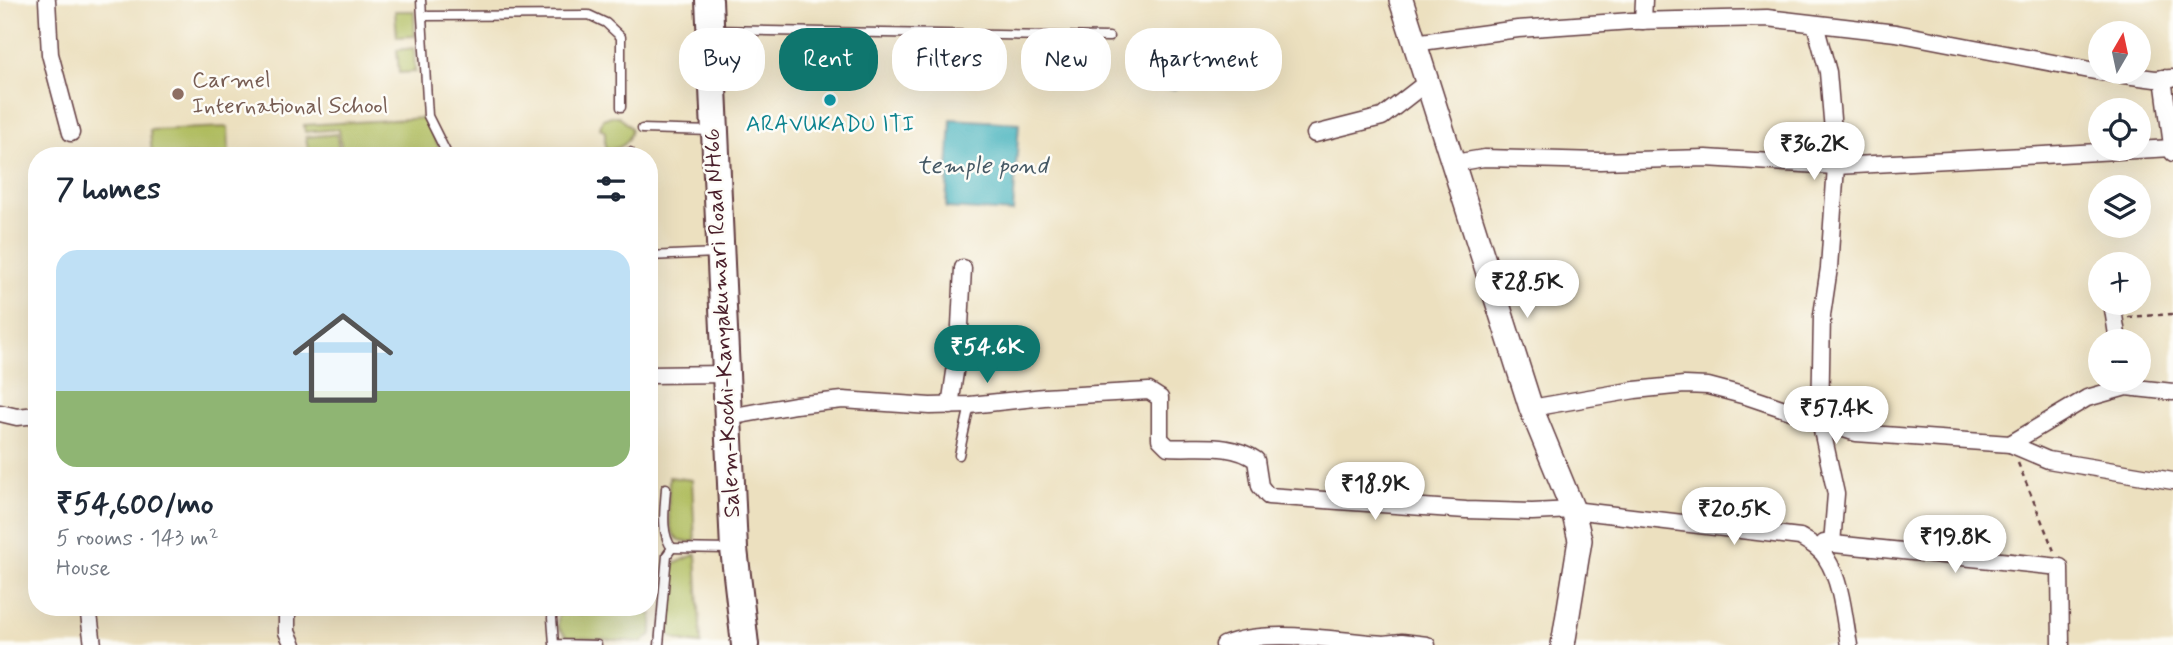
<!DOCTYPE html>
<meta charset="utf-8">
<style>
:root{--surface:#fff;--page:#f2f2f3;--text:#1f2937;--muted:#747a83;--accent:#0f766e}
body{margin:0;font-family:Mynerve,sans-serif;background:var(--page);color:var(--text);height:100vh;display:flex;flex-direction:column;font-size:26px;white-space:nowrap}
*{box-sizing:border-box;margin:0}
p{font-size:23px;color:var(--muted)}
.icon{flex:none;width:38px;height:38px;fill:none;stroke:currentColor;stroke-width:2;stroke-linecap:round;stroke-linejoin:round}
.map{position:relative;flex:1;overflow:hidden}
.side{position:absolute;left:28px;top:147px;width:630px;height:469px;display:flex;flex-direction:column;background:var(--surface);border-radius:28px;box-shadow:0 7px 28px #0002}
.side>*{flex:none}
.top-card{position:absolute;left:679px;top:28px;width:665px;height:63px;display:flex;gap:14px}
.needle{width:46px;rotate:9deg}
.tools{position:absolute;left:2088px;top:21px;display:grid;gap:14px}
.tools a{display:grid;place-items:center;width:63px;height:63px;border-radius:50%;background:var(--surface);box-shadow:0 7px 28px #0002;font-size:35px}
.price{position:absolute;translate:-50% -60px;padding:0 16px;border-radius:24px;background:#fff;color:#222;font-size:23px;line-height:46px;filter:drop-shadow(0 2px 4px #0008)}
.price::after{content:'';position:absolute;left:50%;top:42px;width:21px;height:16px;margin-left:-10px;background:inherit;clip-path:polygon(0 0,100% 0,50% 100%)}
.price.active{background:var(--accent);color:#fff}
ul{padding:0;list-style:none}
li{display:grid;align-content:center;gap:14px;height:371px;padding:0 28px}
li span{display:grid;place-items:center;height:217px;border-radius:21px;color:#555}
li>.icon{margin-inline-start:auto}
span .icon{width:126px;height:126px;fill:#fffc;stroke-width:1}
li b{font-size:30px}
h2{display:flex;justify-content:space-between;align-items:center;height:84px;padding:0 28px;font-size:30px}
.pill{padding:0 24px;border-radius:28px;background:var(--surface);box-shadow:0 7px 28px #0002;font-size:24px;line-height:63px}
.pill.active{background:var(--accent);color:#fff}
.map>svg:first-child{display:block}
.green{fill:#b0bd5f;stroke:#7d6e45;stroke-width:2}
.water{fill:#40b0bb;stroke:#456873;stroke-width:2}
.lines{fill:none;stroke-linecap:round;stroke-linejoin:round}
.service-casing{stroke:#623c41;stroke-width:11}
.minor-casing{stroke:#623c41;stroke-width:19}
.secondary-casing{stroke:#623c41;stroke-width:26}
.trunk-casing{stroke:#623c41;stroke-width:30}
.path{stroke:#623c41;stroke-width:2.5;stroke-dasharray:5 5;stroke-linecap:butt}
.service{stroke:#fff;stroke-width:8}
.minor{stroke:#fff;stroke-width:16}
.secondary{stroke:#fff;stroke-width:23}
.trunk{stroke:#fff;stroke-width:26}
.education-dot{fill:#8d6e63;stroke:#fdfcf7;stroke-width:2.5}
.culture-dot{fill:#0f9aa8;stroke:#fdfcf7;stroke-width:2.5}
.labels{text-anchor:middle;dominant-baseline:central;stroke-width:5;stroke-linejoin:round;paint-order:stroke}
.education-label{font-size:23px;fill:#785e54;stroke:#fdfcf7;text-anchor:start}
.culture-label{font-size:23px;fill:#0d838f;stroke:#fdfcf7}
.street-label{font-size:23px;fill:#4a1f2b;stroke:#fdfcf7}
.water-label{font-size:24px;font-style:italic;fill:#465965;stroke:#fdfcf7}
</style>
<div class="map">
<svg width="2173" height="645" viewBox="0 0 2173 645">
<rect width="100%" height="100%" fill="#fdfcf7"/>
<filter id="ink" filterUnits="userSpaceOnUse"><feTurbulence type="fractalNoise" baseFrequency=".0143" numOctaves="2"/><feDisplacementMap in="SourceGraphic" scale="14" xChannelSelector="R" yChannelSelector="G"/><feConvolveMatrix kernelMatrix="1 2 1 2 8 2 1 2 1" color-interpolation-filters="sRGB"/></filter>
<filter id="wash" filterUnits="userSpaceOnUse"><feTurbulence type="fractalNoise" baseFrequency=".00686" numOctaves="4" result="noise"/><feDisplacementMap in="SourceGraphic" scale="28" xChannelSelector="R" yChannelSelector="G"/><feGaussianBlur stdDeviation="1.57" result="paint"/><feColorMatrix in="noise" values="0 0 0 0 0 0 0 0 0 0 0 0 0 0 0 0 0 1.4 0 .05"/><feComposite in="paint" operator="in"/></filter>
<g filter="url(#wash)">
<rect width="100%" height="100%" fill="#ece0bf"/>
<g class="green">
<polygon points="395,11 414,11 415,36 397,37"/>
<polygon points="414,48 415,72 399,73 397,50"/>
<path d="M611,116H619L631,128C629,144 621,150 605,149V132L600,128L603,119Z"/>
<polygon points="425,118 443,156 342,156 339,129 305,132 304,125"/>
<polygon points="228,127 229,155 152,156 150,130"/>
<polygon points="337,134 339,156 309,156 306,137"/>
<path d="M669,477L692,480L695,542C690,542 684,542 678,539C665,531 669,492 669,477Z"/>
<path d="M696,554L701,644C688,642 669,642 665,628L670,574L674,564Z"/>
<polygon points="558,614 652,614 652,634 642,642 567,637 558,627"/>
</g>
<g class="water">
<polygon points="1161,58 1177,58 1175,89 1158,88"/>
<polygon points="951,119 1019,123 1013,212 946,208"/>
</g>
</g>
<g filter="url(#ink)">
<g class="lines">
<defs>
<g id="service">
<polyline points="421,0 428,116 448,156"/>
<polyline points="423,16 589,15 606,23 621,37 621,107"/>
<polyline points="713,30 1109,37"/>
<polyline points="642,129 712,131"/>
<polyline points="630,152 630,156"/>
<polyline points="649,256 716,253"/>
<polyline points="959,455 970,405"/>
<path d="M666,488C665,507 660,533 672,548"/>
<polyline points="672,548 728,549"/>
<polyline points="552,618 554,644 597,645"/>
<polyline points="659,645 666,566 667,555 672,548"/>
</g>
<g id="minor">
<polyline points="47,0 50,54 71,133"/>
<polyline points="1643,21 1644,0"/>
<polyline points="1815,24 1828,72 1836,166 1829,268 1822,315 1820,421 1836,494 1832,544"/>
<polyline points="1414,43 1518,29 1632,21 1767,18 1896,33 2100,72"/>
<polyline points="2102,72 2155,79 2172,78"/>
<polyline points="2163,78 2173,153"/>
<polyline points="1315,134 1382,117 1427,82"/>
<polyline points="1454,163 1484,158 1600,161 1706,158 1836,166 2173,148"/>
<polyline points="2112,303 2118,341"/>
<polyline points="649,375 728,374"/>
<polyline points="950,406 959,345 963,268"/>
<polyline points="1531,408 1635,390 1684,385 1708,386 1746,396 1856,433 2010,444 2087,398 2126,387 2173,392"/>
<polyline points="0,413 17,417 37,415"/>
<path d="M729,417L795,405L843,400L930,406L970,405L1044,397L1149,391L1160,398V439L1168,447C1197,449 1231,442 1256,460L1260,486L1268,496L1466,510L1532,512L1573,510L1800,537C1810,543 1820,548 1826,558C1842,582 1844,618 1849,645"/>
<polyline points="2010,444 2048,460 2173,481"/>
<polyline points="1824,543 2060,567 2061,645"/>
<polyline points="88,607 93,645"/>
<polyline points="287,607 287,632 293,645"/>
<path d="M1224,645C1268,627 1336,641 1384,644L1402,642L1427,645"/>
</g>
<polyline id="secondary" points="1401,0 1531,408 1573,510 1580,540 1563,645"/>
<polyline id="trunk" points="709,0 734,549 745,645"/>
</defs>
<use href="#service" class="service-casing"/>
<use href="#minor" class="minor-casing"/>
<use href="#secondary" class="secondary-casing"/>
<use href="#trunk" class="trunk-casing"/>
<g class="path">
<polyline points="2128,317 2173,314"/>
<polyline points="2018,463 2054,551"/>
</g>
<use href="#service" class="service"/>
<use href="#minor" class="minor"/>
<use href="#secondary" class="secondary"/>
<use href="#trunk" class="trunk"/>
</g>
</g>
<circle class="education-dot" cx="178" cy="94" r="7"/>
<circle class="culture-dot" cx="830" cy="100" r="7"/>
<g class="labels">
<g class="education-label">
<text x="192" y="81">Carmel<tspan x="192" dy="26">International School</tspan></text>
</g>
<g class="culture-label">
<text x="830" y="125">ARAVUKADU ITI</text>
</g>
<g class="street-label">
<text transform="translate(723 323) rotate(-93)">Salem-Kochi-Kanyakumari Road NH66</text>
</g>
<g class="water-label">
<text x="982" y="166">temple pond</text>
</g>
</g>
</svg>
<div class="tools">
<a><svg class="needle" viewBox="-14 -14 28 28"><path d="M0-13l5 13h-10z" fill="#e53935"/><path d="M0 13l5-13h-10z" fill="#747a83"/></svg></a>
<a><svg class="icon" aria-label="locate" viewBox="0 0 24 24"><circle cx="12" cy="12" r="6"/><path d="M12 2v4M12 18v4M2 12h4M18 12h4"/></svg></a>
<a><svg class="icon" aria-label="layers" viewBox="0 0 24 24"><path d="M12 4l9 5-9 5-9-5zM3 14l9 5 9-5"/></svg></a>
<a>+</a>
<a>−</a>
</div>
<b class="price" style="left:1814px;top:182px">₹36.2K</b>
<b class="price" style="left:1527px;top:320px">₹28.5K</b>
<b class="price active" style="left:987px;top:385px">₹54.6K</b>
<b class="price" style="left:1836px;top:446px">₹57.4K</b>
<b class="price" style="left:1375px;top:522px">₹18.9K</b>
<b class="price" style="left:1734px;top:547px">₹20.5K</b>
<b class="price" style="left:1955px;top:575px">₹19.8K</b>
<div class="top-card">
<a class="pill">Buy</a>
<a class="pill active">Rent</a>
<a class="pill">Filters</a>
<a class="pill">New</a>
<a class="pill">Apartment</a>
</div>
<section class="side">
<h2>7 homes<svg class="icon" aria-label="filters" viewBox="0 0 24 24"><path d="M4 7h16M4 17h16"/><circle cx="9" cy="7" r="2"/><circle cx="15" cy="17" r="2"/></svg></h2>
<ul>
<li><span style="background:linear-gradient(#bfe0f5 65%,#8fb573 0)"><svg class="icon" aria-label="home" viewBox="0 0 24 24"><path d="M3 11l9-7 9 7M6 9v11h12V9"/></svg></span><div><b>₹54,600/mo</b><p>5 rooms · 143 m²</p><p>House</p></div></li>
</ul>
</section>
</div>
